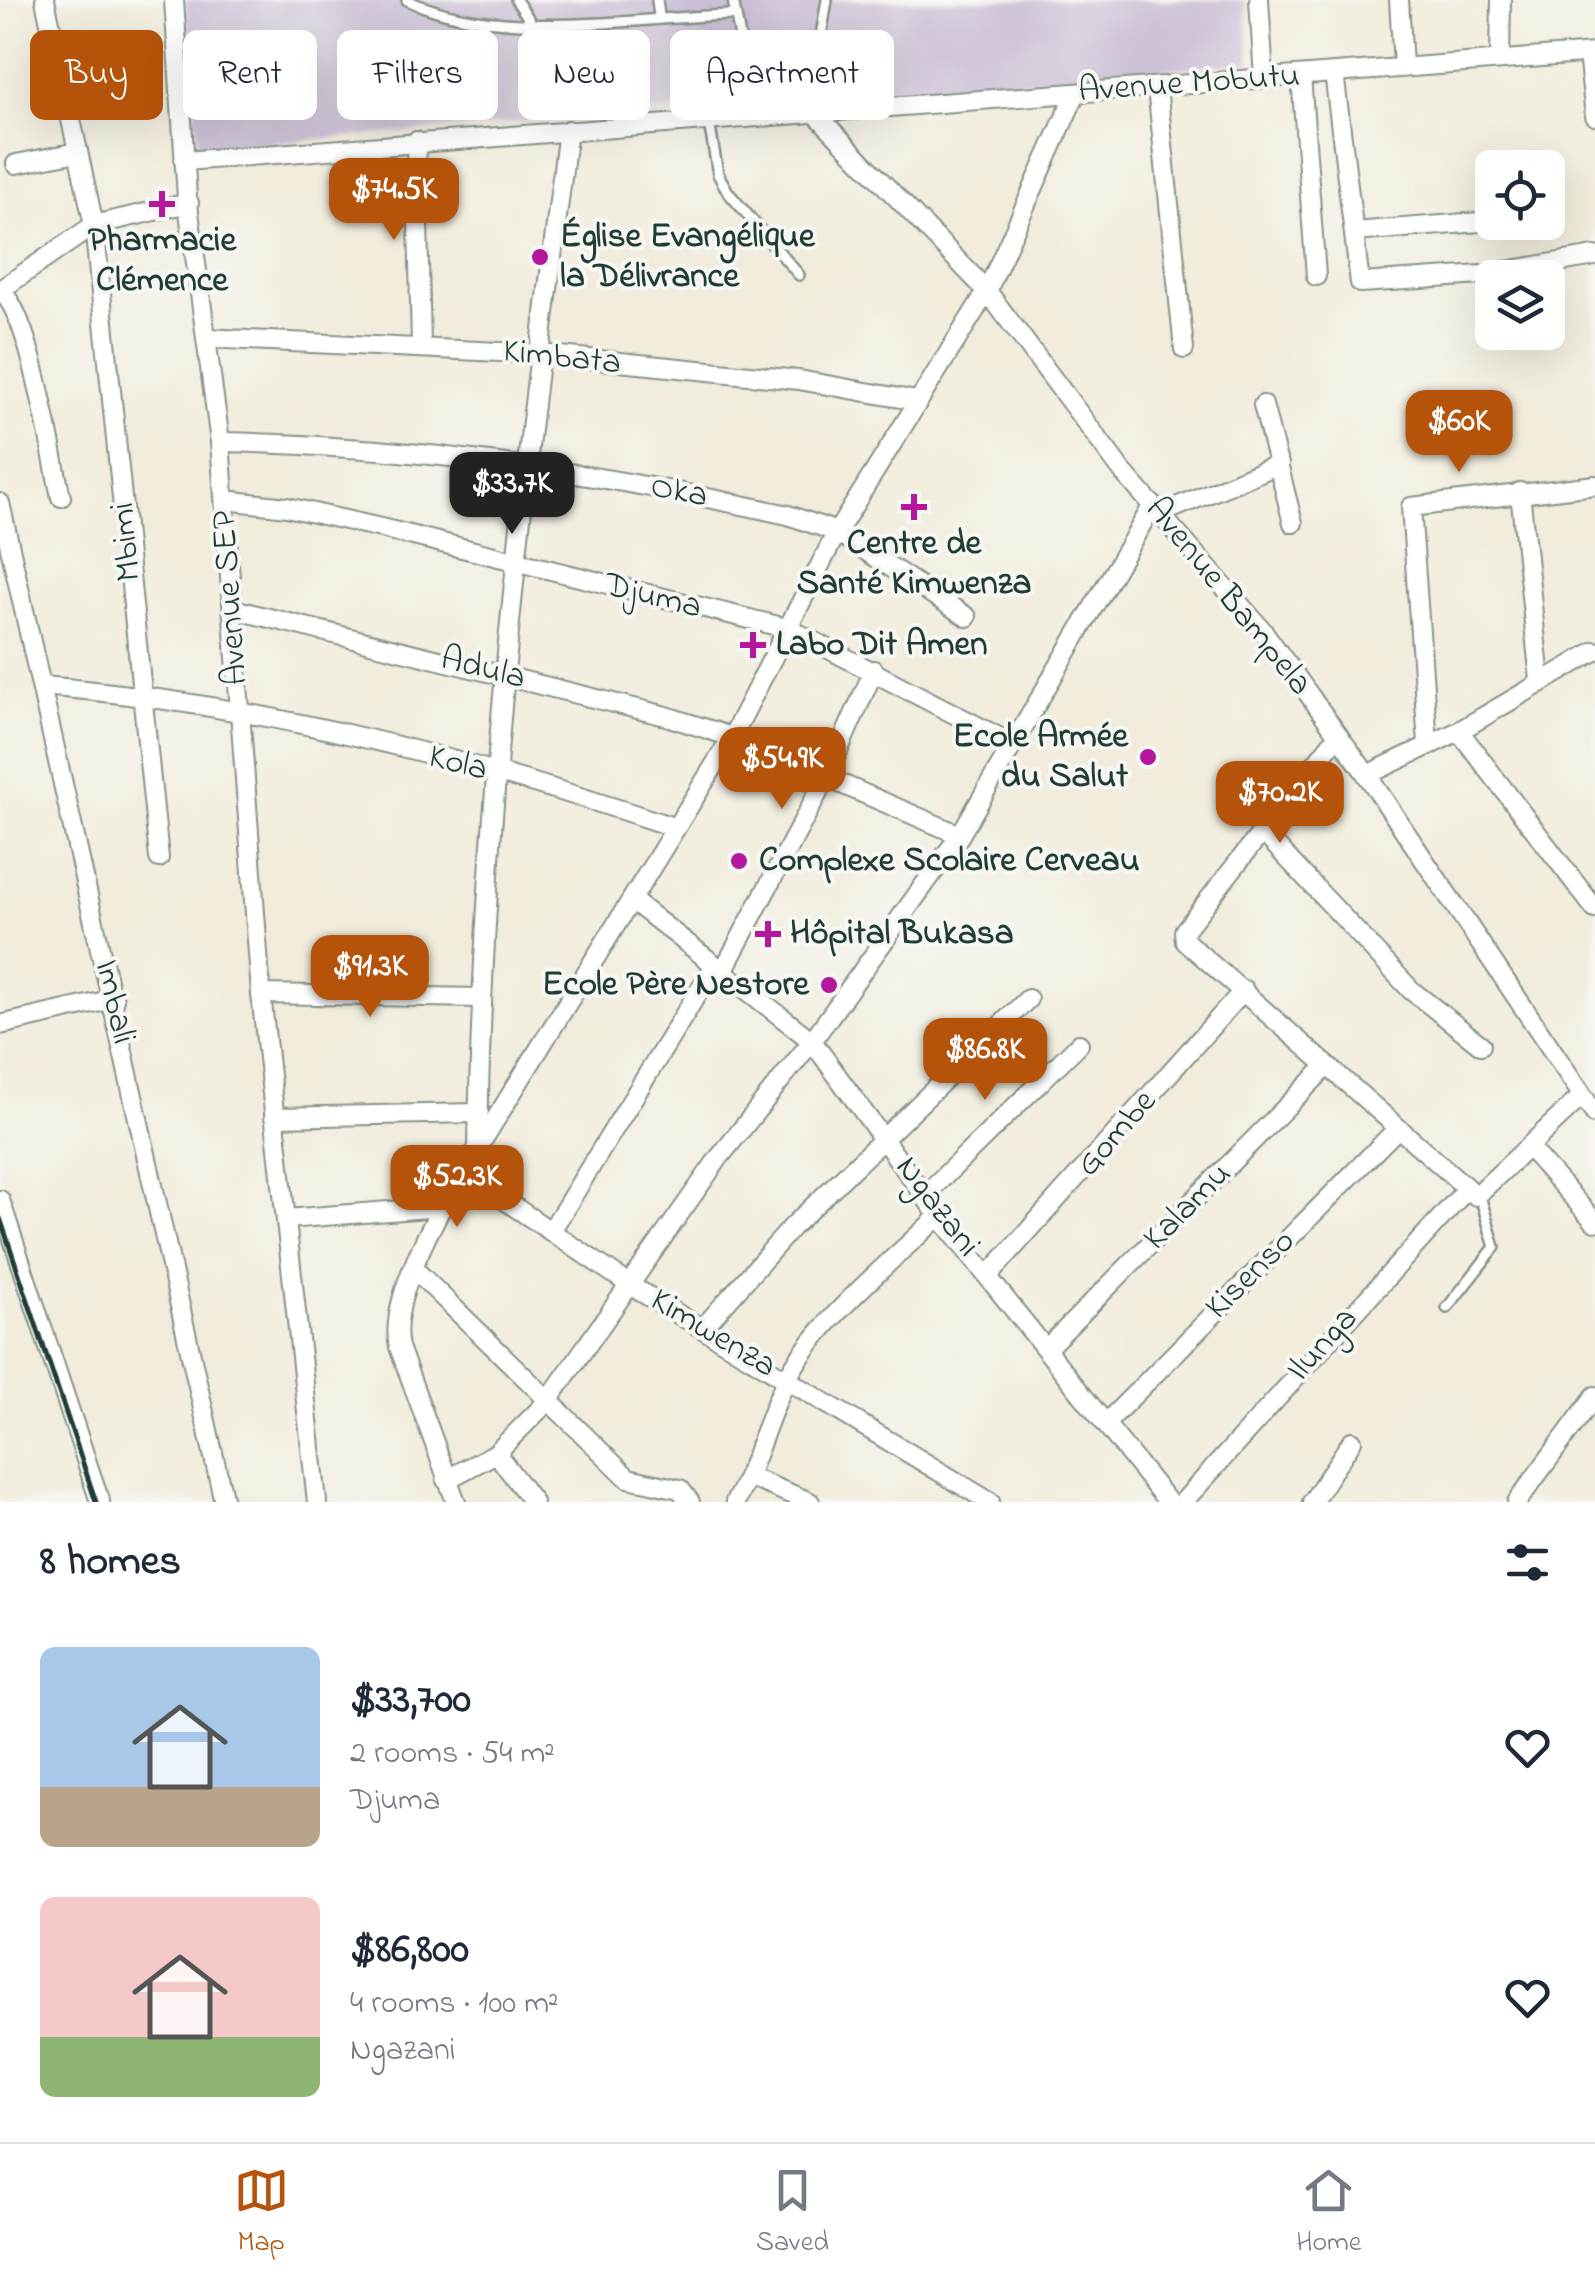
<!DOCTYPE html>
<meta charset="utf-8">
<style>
:root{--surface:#fff;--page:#f6f6f7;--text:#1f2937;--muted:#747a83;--line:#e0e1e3;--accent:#b45309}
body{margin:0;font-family:"Indie Flower",sans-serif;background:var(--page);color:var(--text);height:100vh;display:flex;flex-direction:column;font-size:38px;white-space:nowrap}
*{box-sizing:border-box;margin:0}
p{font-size:32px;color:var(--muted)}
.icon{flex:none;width:55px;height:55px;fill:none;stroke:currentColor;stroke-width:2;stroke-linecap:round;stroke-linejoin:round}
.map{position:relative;height:1502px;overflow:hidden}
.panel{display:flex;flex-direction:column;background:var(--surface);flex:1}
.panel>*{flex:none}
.banner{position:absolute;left:30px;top:30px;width:1000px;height:90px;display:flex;gap:20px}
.fabs{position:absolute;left:1475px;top:150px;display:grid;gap:20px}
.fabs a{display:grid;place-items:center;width:90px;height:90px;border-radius:15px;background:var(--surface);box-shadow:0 10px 40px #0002;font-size:50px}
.price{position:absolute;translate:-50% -85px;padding:0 22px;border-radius:20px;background:var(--accent);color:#fff;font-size:32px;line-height:65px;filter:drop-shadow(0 2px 5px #0008)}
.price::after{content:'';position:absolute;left:50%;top:60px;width:30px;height:22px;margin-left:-15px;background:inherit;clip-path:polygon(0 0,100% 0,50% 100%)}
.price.selected{background:#222;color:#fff}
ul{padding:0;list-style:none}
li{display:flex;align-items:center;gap:30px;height:250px;padding:0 40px}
li span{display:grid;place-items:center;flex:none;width:280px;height:200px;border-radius:15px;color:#555}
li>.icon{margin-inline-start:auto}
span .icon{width:120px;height:120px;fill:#fffc;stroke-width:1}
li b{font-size:42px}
h2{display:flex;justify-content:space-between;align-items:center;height:120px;padding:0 40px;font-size:42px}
.chip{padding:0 35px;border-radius:15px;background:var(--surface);box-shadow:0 10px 40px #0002;font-size:35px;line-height:90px}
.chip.selected{background:var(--accent);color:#fff}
.menu{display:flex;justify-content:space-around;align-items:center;height:140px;border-top:2px solid var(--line);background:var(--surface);font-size:28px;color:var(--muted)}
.menu a{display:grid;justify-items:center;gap:5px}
.menu .selected{color:var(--accent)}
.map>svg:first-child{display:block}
.industrial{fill:#cbbfd5}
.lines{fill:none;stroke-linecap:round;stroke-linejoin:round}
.lane-casing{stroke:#889488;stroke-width:14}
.street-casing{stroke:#889488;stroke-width:22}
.lane{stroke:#fff;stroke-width:9}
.street{stroke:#fff;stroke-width:18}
.rail{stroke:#1f3d34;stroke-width:5}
.poi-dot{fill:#b5179e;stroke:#f6f6f2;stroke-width:4}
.labels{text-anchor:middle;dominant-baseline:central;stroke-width:8;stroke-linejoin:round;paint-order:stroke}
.street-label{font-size:35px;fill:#1f3d34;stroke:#f6f6f2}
.poi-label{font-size:35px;font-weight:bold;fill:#1f3d34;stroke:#f6f6f2;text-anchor:start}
</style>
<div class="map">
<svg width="1595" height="1502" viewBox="0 0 1595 1502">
<rect width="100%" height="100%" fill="#f6f6f2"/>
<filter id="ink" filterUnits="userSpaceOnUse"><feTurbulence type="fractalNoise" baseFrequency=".01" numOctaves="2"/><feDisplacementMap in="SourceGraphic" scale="20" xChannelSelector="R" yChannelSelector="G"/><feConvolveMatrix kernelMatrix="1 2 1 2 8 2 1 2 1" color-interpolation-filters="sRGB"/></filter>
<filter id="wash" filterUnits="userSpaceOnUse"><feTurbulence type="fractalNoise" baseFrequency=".0048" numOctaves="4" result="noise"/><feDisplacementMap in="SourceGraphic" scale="40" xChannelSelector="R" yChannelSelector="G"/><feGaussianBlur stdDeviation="2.25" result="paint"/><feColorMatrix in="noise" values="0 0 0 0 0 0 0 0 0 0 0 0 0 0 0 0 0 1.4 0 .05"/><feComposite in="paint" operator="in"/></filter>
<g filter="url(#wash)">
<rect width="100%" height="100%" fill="#f1ecdb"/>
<polygon class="industrial" points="185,0 1245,0 1250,63 198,149"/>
</g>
<g filter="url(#ink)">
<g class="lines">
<defs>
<g id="lane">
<path d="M407,0C500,43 634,17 734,15"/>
<polyline points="516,0 531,22"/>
<polyline points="657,0 659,16"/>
<polyline points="733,0 741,43 779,78 793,76 820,42 827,0"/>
<polyline points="779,78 786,85 788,115"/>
<polyline points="709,122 718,174 728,192 799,275"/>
<polyline points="1447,1308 1495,1247 1480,1196"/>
</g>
<g id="street">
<polyline points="45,0 94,225 159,858"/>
<polyline points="174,0 187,197 220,442 261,994 317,1502"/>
<polyline points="1259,0 1264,79"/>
<polyline points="1399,0 1403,66"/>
<polyline points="1588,54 1595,116"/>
<polyline points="1500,58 1501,0"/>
<polyline points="1334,73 1360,283 1482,275 1595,256"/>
<polyline points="1301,76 1316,276"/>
<polyline points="1157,87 1184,349"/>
<polyline points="817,115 987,291 1123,472 1263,631 1367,775 1595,1114"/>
<polyline points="416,141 421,345"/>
<polyline points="184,161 1595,53"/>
<polyline points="16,164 78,152"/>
<polyline points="1354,232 1492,221"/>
<polyline points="206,338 540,354 799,380 917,401"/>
<polyline points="1263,405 1293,523"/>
<path d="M220,442C417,446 595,472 788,515L837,532L967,617"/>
<polyline points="1520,492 1540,680"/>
<path d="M61,497C51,453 31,314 0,290L94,225L189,203"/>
<polyline points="225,500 287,507 381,528 790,629 1012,744"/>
<polyline points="0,503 224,1502"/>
<polyline points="1162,513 1279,464"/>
<polyline points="233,609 666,716 732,737 960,835"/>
<path d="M42,686C256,703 470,759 673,827"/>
<polyline points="1459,731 1595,909"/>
<polyline points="1338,735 1184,931 1185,941 1476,1196 1582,1096"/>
<polyline points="1428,744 1411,507 1595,485"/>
<polyline points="1367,775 1459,731 1595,651"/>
<polyline points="1262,831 1412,991 1481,1045"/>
<polyline points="633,901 812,1041 939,1216 1168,1502"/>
<polyline points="723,971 827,776 874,670"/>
<polyline points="261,994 480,998"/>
<polyline points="0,1025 114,999"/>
<polyline points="274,1117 478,1113"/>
<path d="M478,1149C482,808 525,469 568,130"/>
<polyline points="1530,1149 1595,1222"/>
<polyline points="926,1194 1079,1044"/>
<polyline points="0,1200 100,1502"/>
<polyline points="286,1219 441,1207"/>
<polyline points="551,1231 715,965"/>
<polyline points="414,1269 628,1478 680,1489 690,1502"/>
<polyline points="988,1276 1244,990"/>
<polyline points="703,1328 793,1226 1028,999"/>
<polyline points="1047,1348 1327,1066"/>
<polyline points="1106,1423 1397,1129"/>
<polyline points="496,1453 533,1502"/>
<polyline points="749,1477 810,1502"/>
<polyline points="446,1480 496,1453 547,1402 718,1159 812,1041 960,835 1153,505"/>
<path d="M456,1502L399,1347C388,1300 438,1211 463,1172"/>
<path d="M735,1502C757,1463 766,1420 786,1381C813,1325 893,1260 939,1216"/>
<polyline points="990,1502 633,1287 463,1172 732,737 837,532 987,291 1076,93"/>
<polyline points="1183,1502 1466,1190"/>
<polyline points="1312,1502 1352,1441"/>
<polyline points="1517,1502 1595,1396"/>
</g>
</defs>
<use href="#lane" class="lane-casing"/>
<use href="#street" class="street-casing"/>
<use href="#lane" class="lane"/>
<use href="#street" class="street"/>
<polyline class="rail" points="0,1218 96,1502"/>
</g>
</g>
<g class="poi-dot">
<path d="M157 189h10v10h10v10h-10v10h-10v-10h-10v-10h10z"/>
<circle cx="540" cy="257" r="10"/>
<path d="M909 492h10v10h10v10h-10v10h-10v-10h-10v-10h10z"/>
<path d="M748 630h10v10h10v10h-10v10h-10v-10h-10v-10h10z"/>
<circle cx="1148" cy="757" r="10"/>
<circle cx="739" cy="861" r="10"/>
<path d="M763 919h10v10h10v10h-10v10h-10v-10h-10v-10h10z"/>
<circle cx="829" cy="985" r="10"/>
</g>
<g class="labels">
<g class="street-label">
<text transform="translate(1189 84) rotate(-4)">Avenue Mobutu</text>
<text transform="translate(562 358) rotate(6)">Kimbata</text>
<text transform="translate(679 492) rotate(11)">Oka</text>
<text transform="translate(127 542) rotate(-95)">Mbimi</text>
<text transform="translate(653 597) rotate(14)">Djuma</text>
<text transform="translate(1228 597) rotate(51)">Avenue Bampela</text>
<text transform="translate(231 598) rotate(-94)">Avenue SEP</text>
<text transform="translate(483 669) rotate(14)">Adula</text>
<text transform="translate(458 764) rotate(14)">Kola</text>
<text transform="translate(114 1002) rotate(77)">Imbali</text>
<text transform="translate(1117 1134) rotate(-49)">Gombe</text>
<text transform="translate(937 1207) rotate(53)">Ngazani</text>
<text transform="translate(1188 1207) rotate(-45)">Kalamu</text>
<text transform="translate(1251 1275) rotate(-45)">Kisenso</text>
<text transform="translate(713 1334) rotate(31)">Kimwenza</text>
<text transform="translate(1323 1345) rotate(-48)">Ilunga</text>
</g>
<g class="poi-label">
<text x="560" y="237">Église Evangélique<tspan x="560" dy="40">la Délivrance</tspan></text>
<text x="162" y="241" text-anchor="middle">Pharmacie<tspan x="162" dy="40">Clémence</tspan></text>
<text x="914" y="544" text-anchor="middle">Centre de<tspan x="914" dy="40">Santé Kimwenza</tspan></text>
<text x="776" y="645">Labo Dit Amen</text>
<text x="1128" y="737" text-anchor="end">Ecole Armée<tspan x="1128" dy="40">du Salut</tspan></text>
<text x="759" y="861">Complexe Scolaire Cerveau</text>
<text x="790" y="934">Hôpital Bukasa</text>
<text x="809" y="985" text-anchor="end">Ecole Père Nestore</text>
</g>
</g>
</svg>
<div class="fabs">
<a><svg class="icon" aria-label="locate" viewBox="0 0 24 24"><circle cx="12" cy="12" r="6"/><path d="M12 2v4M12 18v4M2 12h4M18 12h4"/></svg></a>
<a><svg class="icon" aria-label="layers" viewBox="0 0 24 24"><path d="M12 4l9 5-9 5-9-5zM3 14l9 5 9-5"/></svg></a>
</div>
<b class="price" style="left:394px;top:243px">$74.5K</b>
<b class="price" style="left:1459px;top:475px">$60K</b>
<b class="price selected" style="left:512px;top:537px">$33.7K</b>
<b class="price" style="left:782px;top:812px">$54.9K</b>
<b class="price" style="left:1280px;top:846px">$70.2K</b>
<b class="price" style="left:370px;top:1020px">$91.3K</b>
<b class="price" style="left:985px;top:1103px">$86.8K</b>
<b class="price" style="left:457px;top:1230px">$52.3K</b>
<div class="banner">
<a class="chip selected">Buy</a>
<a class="chip">Rent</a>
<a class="chip">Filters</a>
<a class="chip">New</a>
<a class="chip">Apartment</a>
</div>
</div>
<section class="panel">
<h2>8 homes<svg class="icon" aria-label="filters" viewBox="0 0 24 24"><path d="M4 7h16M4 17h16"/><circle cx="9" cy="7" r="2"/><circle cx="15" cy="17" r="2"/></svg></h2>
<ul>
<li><span style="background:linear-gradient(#a9c7e8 70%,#b9a48a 0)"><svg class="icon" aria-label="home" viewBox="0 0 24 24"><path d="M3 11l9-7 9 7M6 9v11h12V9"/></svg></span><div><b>$33,700</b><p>2 rooms · 54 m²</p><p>Djuma</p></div><svg class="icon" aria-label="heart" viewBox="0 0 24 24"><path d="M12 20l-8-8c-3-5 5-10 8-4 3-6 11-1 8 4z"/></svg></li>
<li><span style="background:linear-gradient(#f6c9c9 70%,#8fb573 0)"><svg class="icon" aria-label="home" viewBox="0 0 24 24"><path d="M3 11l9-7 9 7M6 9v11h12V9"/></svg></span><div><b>$86,800</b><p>4 rooms · 100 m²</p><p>Ngazani</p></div><svg class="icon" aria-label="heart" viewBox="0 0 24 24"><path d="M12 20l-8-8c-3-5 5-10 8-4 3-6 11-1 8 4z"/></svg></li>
</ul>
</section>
<nav class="menu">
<a class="selected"><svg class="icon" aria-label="map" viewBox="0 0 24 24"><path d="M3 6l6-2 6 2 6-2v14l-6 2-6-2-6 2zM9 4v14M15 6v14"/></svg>Map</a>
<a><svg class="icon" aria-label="saved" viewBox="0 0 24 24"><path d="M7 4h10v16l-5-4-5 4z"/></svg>Saved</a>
<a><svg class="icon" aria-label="home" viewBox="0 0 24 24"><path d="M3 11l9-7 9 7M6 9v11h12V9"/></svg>Home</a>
</nav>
